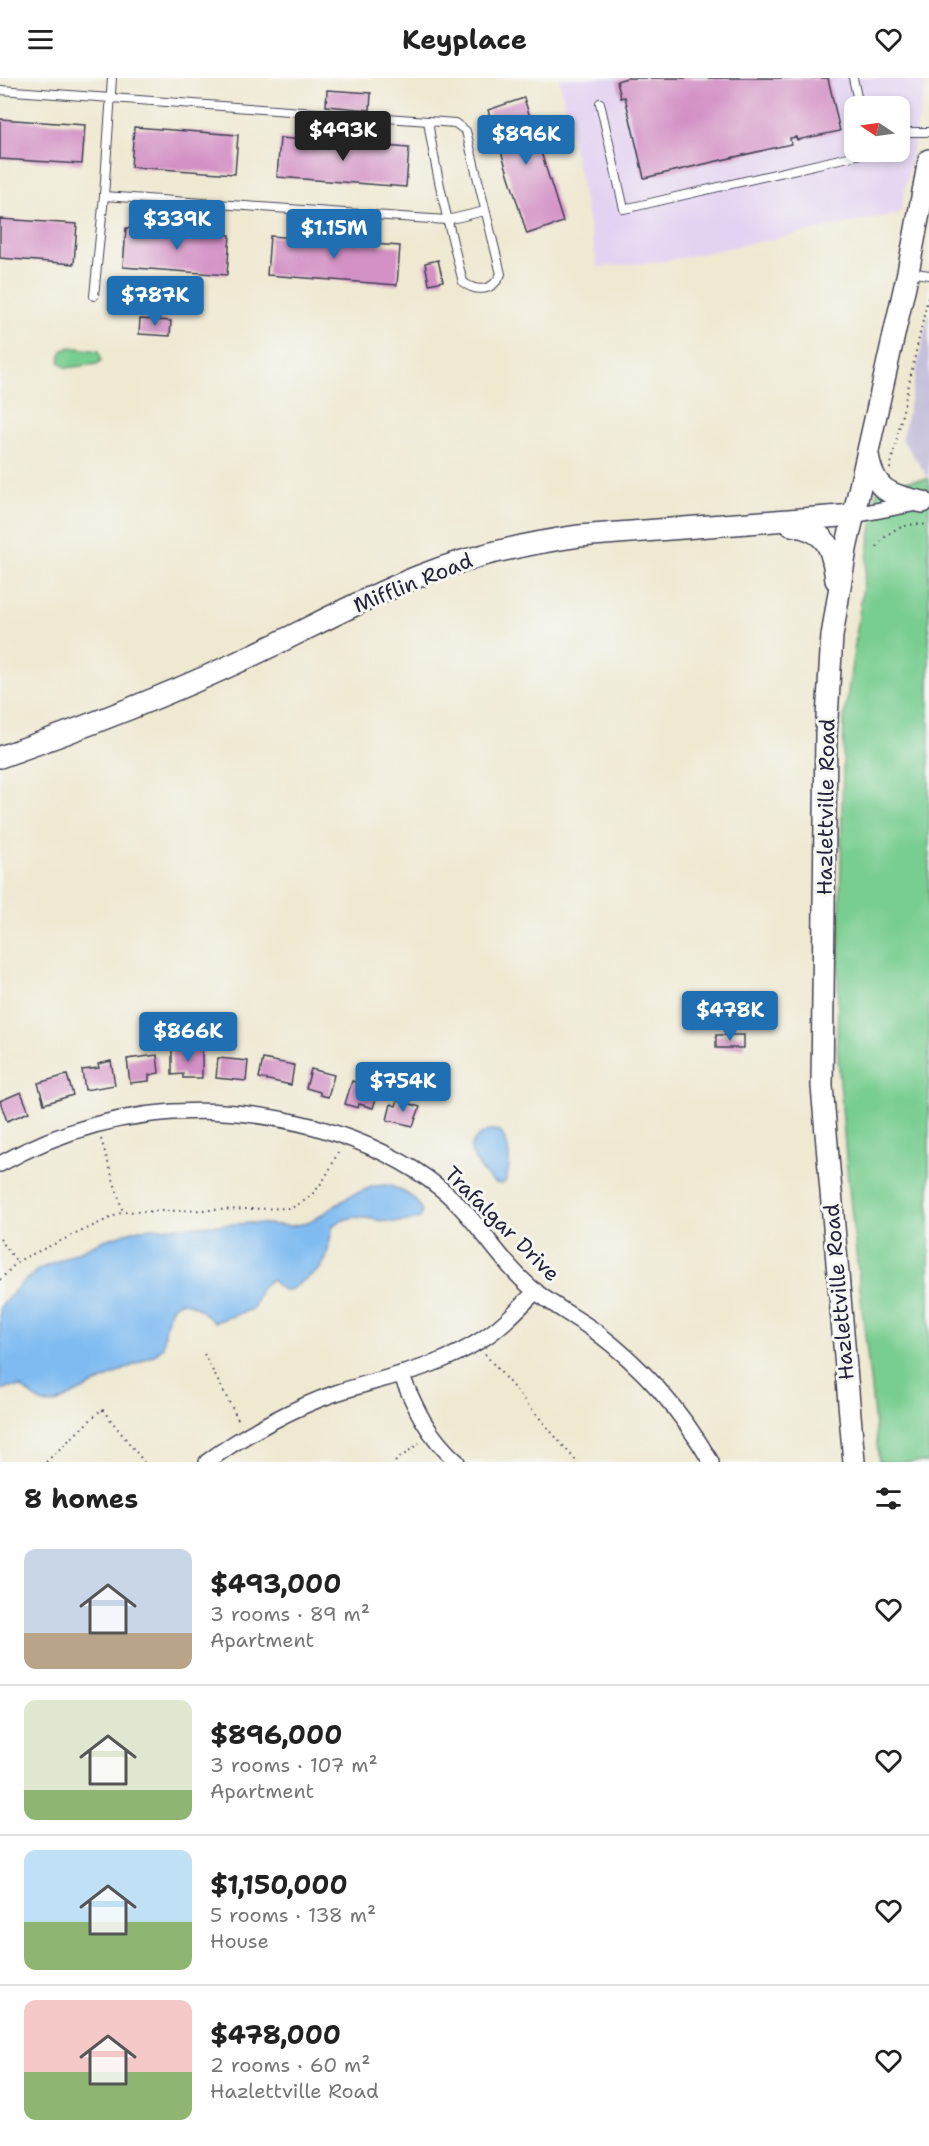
<!DOCTYPE html>
<meta charset="utf-8">
<style>
:root{--surface:#fff;--page:#f6f6f6;--text:#222;--muted:#767676;--line:#e0e0e0;--accent:#1f6fb2}
body{margin:0;font-family:"Shantell Sans",sans-serif;background:var(--page);color:var(--text);height:100vh;display:flex;flex-direction:column;font-size:22px;white-space:nowrap}
*{box-sizing:border-box;margin:0}
p{font-size:20px;color:var(--muted)}
.icon{flex:none;width:33px;height:33px;fill:none;stroke:currentColor;stroke-width:2;stroke-linecap:round;stroke-linejoin:round}
.map{position:relative;height:1384px;overflow:hidden}
.details{display:flex;flex-direction:column;background:var(--surface);flex:1}
.details>*{flex:none}
.needle{width:39px;rotate:283deg}
.buttons{position:absolute;left:844px;top:18px;display:grid;gap:12px}
.buttons a{display:grid;place-items:center;width:66px;height:66px;border-radius:12px;background:var(--surface);box-shadow:0 3px 9px #0003;font-size:30px}
.price{position:absolute;translate:-50% -51px;padding:0 14px;border-radius:6px;background:var(--accent);color:#fff;font-size:20px;line-height:39px;filter:drop-shadow(0 2px 3px #0008)}
.price::after{content:'';position:absolute;left:50%;top:36px;width:18px;height:14px;margin-left:-9px;background:inherit;clip-path:polygon(0 0,100% 0,50% 100%)}
.price.current{background:#222;color:#fff}
ul{padding:0;list-style:none}
li{display:flex;align-items:center;gap:18px;height:150px;padding:0 24px}
li+li{border-top:2px solid var(--line)}
li span{display:grid;place-items:center;flex:none;width:168px;height:120px;border-radius:12px;color:#555}
li>.icon{margin-inline-start:auto}
span .icon{width:72px;height:72px;fill:#fffc;stroke-width:1}
li b{font-size:26px}
h2{display:flex;justify-content:space-between;align-items:center;height:72px;padding:0 24px;font-size:26px}
header{display:flex;justify-content:space-between;align-items:center;height:78px;padding:0 24px;background:var(--surface);font-size:27px;font-weight:700}
.map>svg:first-child{display:block}
.built{fill:#e3d3f2;fill-rule:evenodd}
.industrial{fill:#c6c0da}
.green{fill:#78cd90;stroke:#4d7866;stroke-width:1.5}
.water{fill:#7fbbf1;stroke:#506e96;stroke-width:1.5}
.building{fill:#d390c5}
.lines{fill:none;stroke-linecap:round;stroke-linejoin:round}
.service-casing{stroke:#414052;stroke-width:10}
.minor-casing{stroke:#414052;stroke-width:18}
.secondary-casing{stroke:#414052;stroke-width:24}
.path{stroke:#414052;stroke-width:2;stroke-dasharray:1.5 4.5;stroke-linecap:butt}
.service{stroke:#fff;stroke-width:8}
.minor{stroke:#fff;stroke-width:15}
.secondary{stroke:#fff;stroke-width:21}
.labels{text-anchor:middle;dominant-baseline:central;stroke-width:6;stroke-linejoin:round;paint-order:stroke}
.street-label{font-size:21px;fill:#22223b;stroke:#f6f6f2}
</style>
<header><svg class="icon" aria-label="menu" viewBox="0 0 24 24"><path d="M4 6h16M4 12h16M4 18h16"/></svg>Keyplace<svg class="icon" aria-label="heart" viewBox="0 0 24 24"><path d="M12 20l-8-8c-3-5 5-10 8-4 3-6 11-1 8 4z"/></svg></header>
<div class="map">
<svg width="929" height="1384" viewBox="0 0 929 1384">
<rect width="100%" height="100%" fill="#f6f6f2"/>
<filter id="ink" filterUnits="userSpaceOnUse"><feTurbulence type="fractalNoise" baseFrequency=".0167" numOctaves="2"/><feDisplacementMap in="SourceGraphic" scale="12" xChannelSelector="R" yChannelSelector="G"/><feConvolveMatrix kernelMatrix="1 2 1 2 8 2 1 2 1" color-interpolation-filters="sRGB"/></filter>
<filter id="wash" filterUnits="userSpaceOnUse"><feTurbulence type="fractalNoise" baseFrequency=".008" numOctaves="4" result="noise"/><feDisplacementMap in="SourceGraphic" scale="24" xChannelSelector="R" yChannelSelector="G"/><feGaussianBlur stdDeviation="1.35" result="paint"/><feColorMatrix in="noise" values="0 0 0 0 0 0 0 0 0 0 0 0 0 0 0 0 0 1.4 0 .05"/><feComposite in="paint" operator="in"/></filter>
<g filter="url(#wash)">
<rect width="100%" height="100%" fill="#efe9d2"/>
<path class="built" d="M559,0H927L900,135L660,184L598,189ZM855,28H900V74H855Z"/>
<polygon class="industrial" points="929,234 929,401 902,361"/>
<g class="green">
<polygon points="70,269 99,273 101,283 97,286 66,290 59,284 62,273"/>
<polygon points="929,401 929,1384 879,1384 847,1093 837,966 844,641 878,405"/>
</g>
<g class="water">
<path d="M491,1052L500,1053C510,1067 512,1087 505,1104C501,1106 501,1107 496,1105C490,1103 486,1097 482,1092C467,1072 465,1063 491,1052Z"/>
<path d="M388,1107C403,1113 416,1118 422,1134L420,1140C410,1143 401,1145 390,1144C366,1142 357,1133 333,1147L326,1181L319,1192L290,1212H283L271,1202C259,1208 258,1220 253,1231L215,1244C208,1241 206,1236 200,1232C167,1206 166,1249 163,1269L154,1277L56,1325C41,1329 33,1318 21,1309H8L0,1313V1229L19,1208L38,1192L104,1162L139,1151L252,1145L292,1148L306,1145L320,1138L350,1118L374,1108Z"/>
</g>
<g id="blocks">
<g class="building">
<polygon points="627,0 828,0 840,53 797,62 796,59 790,60 791,66 644,100 625,19 621,20 617,3"/>
<polygon points="327,12 371,15 370,32 326,28"/>
<polygon points="524,20 563,144 527,156 488,32"/>
<polygon points="0,41 85,47 82,86 0,81"/>
<polygon points="134,49 238,57 235,96 131,89"/>
<polygon points="280,60 409,70 406,109 277,99"/>
<polygon points="0,141 77,146 74,186 0,180"/>
<polygon points="126,150 230,157 227,197 123,189"/>
<polygon points="270,158 400,168 397,207 267,197"/>
<polygon points="438,182 443,203 429,206 425,185"/>
<polygon points="140,241 171,243 170,258 139,256"/>
<rect x="716" y="957" width="28" height="13"/>
<polygon points="202,971 202,1000 183,1000 183,996 172,997 172,972"/>
<polygon points="157,977 159,995 149,997 149,1003 130,1005 127,981"/>
<polygon points="218,980 248,983 246,1003 216,1000"/>
<polygon points="263,981 294,987 291,1007 259,1000"/>
<polygon points="111,983 115,1007 85,1012 82,992 99,990 98,986"/>
<polygon points="311,991 334,997 328,1019 320,1017 320,1014 306,1010"/>
<polygon points="67,997 73,1017 44,1026 38,1005"/>
<polygon points="352,1003 379,1012 373,1030 359,1026 358,1030 345,1026"/>
<polygon points="21,1014 29,1034 7,1043 0,1023"/>
<polygon points="398,1022 420,1029 413,1048 387,1042 391,1026 396,1028"/>
</g>
</g>
</g>
<g filter="url(#ink)">
<use href="#blocks" fill-opacity="0" stroke="#414052" stroke-width="1.5"/>
<g class="lines">
<defs>
<g id="service">
<polyline points="853,0 859,28"/>
<path d="M0,12L428,43L455,45L466,53L501,196C493,213 477,215 463,204C449,150 436,97 428,43"/>
<polyline points="600,25 624,131 857,77 864,74"/>
<polyline points="900,54 929,54"/>
<polyline points="104,118 416,140 447,142 485,133"/>
<polyline points="909,194 929,197"/>
<polyline points="94,218 104,118 112,0"/>
</g>
<g id="minor">
<polyline points="854,437 917,425"/>
<path d="M0,1086C100,1030 205,1020 315,1049C360,1062 403,1080 440,1110C477,1139 498,1183 535,1213C554,1228 575,1239 595,1253C643,1289 681,1332 711,1384"/>
<path d="M401,1296C416,1332 428,1358 457,1384"/>
<path d="M207,1384C241,1358 295,1329 336,1315C387,1298 434,1292 481,1262C502,1249 519,1230 536,1213"/>
</g>
<g id="secondary">
<path d="M868,377C874,413 890,417 923,424"/>
<path d="M791,447C827,453 832,468 836,502"/>
<path d="M0,679C80,651 159,621 236,585C297,557 355,524 417,499C469,478 524,466 579,458L854,437"/>
<polyline points="854,1384 822,1008 826,656 832,558 846,471 908,194 929,82"/>
</g>
</defs>
<use href="#service" class="service-casing"/>
<use href="#minor" class="minor-casing"/>
<use href="#secondary" class="secondary-casing"/>
<g class="path">
<polyline points="890,391 929,215"/>
<path d="M877,469C889,450 908,444 929,447"/>
<polyline points="101,1061 123,1134"/>
<polyline points="0,1161 17,1184"/>
<path d="M0,1202L17,1184L24,1180L123,1134L291,1130C317,1119 327,1098 338,1074"/>
<polyline points="204,1276 240,1345"/>
<polyline points="485,1276 577,1384"/>
<polyline points="46,1384 102,1331 144,1384"/>
<polyline points="395,1384 419,1365"/>
</g>
<use href="#service" class="service"/>
<use href="#minor" class="minor"/>
<use href="#secondary" class="secondary"/>
</g>
</g>
<g class="labels">
<g class="street-label">
<text transform="translate(413 505) rotate(-22)">Mifflin Road</text>
<text transform="translate(826 729) rotate(-89)">Hazlettville Road</text>
<text transform="translate(502 1146) rotate(45)">Trafalgar Drive</text>
<text transform="translate(839 1214) rotate(-95)">Hazlettville Road</text>
</g>
</g>
</svg>
<div class="buttons">
<a><svg class="needle" viewBox="-14 -14 28 28"><path d="M0-13l5 13h-10z" fill="#e53935"/><path d="M0 13l5-13h-10z" fill="#767676"/></svg></a>
</div>
<b class="price current" style="left:343px;top:84px">$493K</b>
<b class="price" style="left:526px;top:88px">$896K</b>
<b class="price" style="left:177px;top:173px">$339K</b>
<b class="price" style="left:334px;top:182px">$1.15M</b>
<b class="price" style="left:155px;top:249px">$787K</b>
<b class="price" style="left:730px;top:964px">$478K</b>
<b class="price" style="left:188px;top:985px">$866K</b>
<b class="price" style="left:403px;top:1035px">$754K</b>
</div>
<section class="details">
<h2>8 homes<svg class="icon" aria-label="filters" viewBox="0 0 24 24"><path d="M4 7h16M4 17h16"/><circle cx="9" cy="7" r="2"/><circle cx="15" cy="17" r="2"/></svg></h2>
<ul>
<li><span style="background:linear-gradient(#c9d6e8 70%,#b9a48a 0)"><svg class="icon" aria-label="home" viewBox="0 0 24 24"><path d="M3 11l9-7 9 7M6 9v11h12V9"/></svg></span><div><b>$493,000</b><p>3 rooms · 89 m²</p><p>Apartment</p></div><svg class="icon" aria-label="heart" viewBox="0 0 24 24"><path d="M12 20l-8-8c-3-5 5-10 8-4 3-6 11-1 8 4z"/></svg></li>
<li><span style="background:linear-gradient(#dfe7d0 75%,#8fb573 0)"><svg class="icon" aria-label="home" viewBox="0 0 24 24"><path d="M3 11l9-7 9 7M6 9v11h12V9"/></svg></span><div><b>$896,000</b><p>3 rooms · 107 m²</p><p>Apartment</p></div><svg class="icon" aria-label="heart" viewBox="0 0 24 24"><path d="M12 20l-8-8c-3-5 5-10 8-4 3-6 11-1 8 4z"/></svg></li>
<li><span style="background:linear-gradient(#bfe0f5 60%,#8fb573 0)"><svg class="icon" aria-label="home" viewBox="0 0 24 24"><path d="M3 11l9-7 9 7M6 9v11h12V9"/></svg></span><div><b>$1,150,000</b><p>5 rooms · 138 m²</p><p>House</p></div><svg class="icon" aria-label="heart" viewBox="0 0 24 24"><path d="M12 20l-8-8c-3-5 5-10 8-4 3-6 11-1 8 4z"/></svg></li>
<li><span style="background:linear-gradient(#f6c9c9 60%,#8fb573 0)"><svg class="icon" aria-label="home" viewBox="0 0 24 24"><path d="M3 11l9-7 9 7M6 9v11h12V9"/></svg></span><div><b>$478,000</b><p>2 rooms · 60 m²</p><p>Hazlettville Road</p></div><svg class="icon" aria-label="heart" viewBox="0 0 24 24"><path d="M12 20l-8-8c-3-5 5-10 8-4 3-6 11-1 8 4z"/></svg></li>
</ul>
</section>
